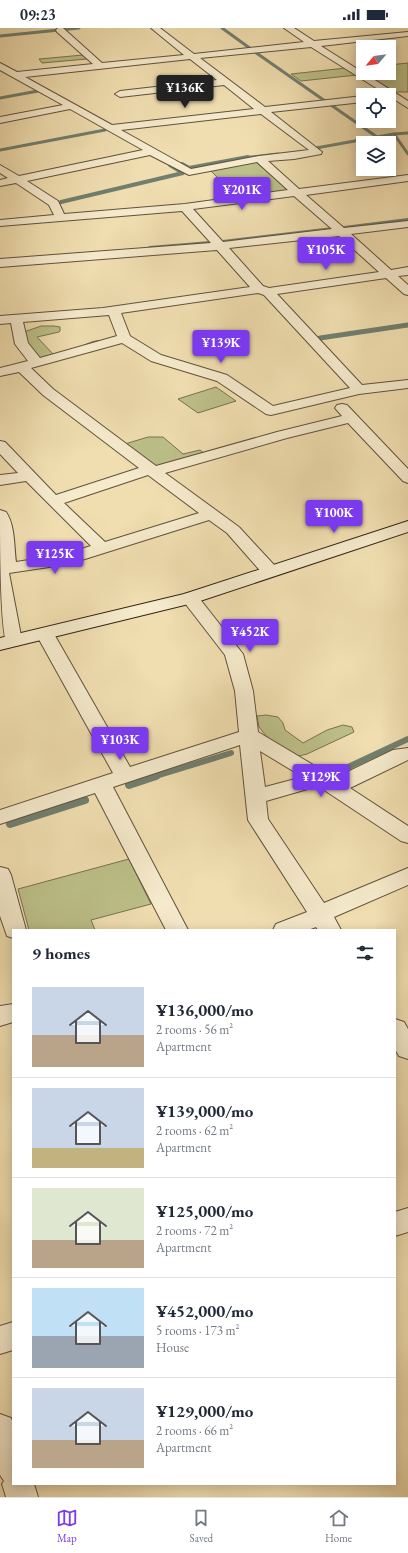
<!DOCTYPE html>
<meta charset="utf-8">
<style>
:root{--surface:#fff;--page:#f6f6f7;--text:#1f2937;--muted:#747a83;--line:#e0e1e3;--accent:#7c3aed}
body{margin:0;font-family:"EB Garamond",serif;background:var(--page);color:var(--text);height:100vh;display:flex;flex-direction:column;font-size:15px;white-space:nowrap}
*{box-sizing:border-box;margin:0}
p{font-size:13px;color:var(--muted)}
.icon{flex:none;width:22px;height:22px;fill:none;stroke:currentColor;stroke-width:2;stroke-linecap:round;stroke-linejoin:round}
.map{position:relative;flex:1;overflow:hidden}
.panel{position:absolute;left:12px;top:901px;width:384px;height:556px;display:flex;flex-direction:column;background:var(--surface);border-radius:0px;box-shadow:0 2px 10px #0003}
.panel>*{flex:none}
.needle{width:26px;rotate:241deg}
.controls{position:absolute;left:356px;top:12px;display:grid;gap:8px}
.controls a{display:grid;place-items:center;width:40px;height:40px;border-radius:0px;background:var(--surface);box-shadow:0 2px 10px #0003;font-size:20px}
.price{position:absolute;translate:-50% -34px;padding:0 9px;border-radius:4px;background:var(--accent);color:#fff;font-size:13px;line-height:26px;filter:drop-shadow(0 1px 2px #0008)}
.price::after{content:'';position:absolute;left:50%;top:24px;width:12px;height:9px;margin-left:-6px;background:inherit;clip-path:polygon(0 0,100% 0,50% 100%)}
.price.current{background:#222;color:#fff}
ul{padding:0;list-style:none}
li{display:flex;align-items:center;gap:12px;height:100px;padding:0 20px}
li+li{border-top:1px solid var(--line)}
li span{display:grid;place-items:center;flex:none;width:112px;height:80px;border-radius:0px;color:#555}
li>.icon{margin-inline-start:auto}
span .icon{width:48px;height:48px;fill:#fffc;stroke-width:1}
li b{font-size:17px}
h2{display:flex;justify-content:space-between;align-items:center;height:48px;padding:0 20px;font-size:17px}
.status{display:flex;justify-content:space-between;align-items:center;height:28px;padding:0 20px;background:var(--surface);direction:ltr}
.status svg{height:11px;fill:currentColor}
.dock{display:flex;justify-content:space-around;align-items:center;height:56px;border-top:1px solid var(--line);background:var(--surface);font-size:11px;color:var(--muted)}
.dock a{display:grid;justify-items:center;gap:2px}
.dock .current{color:var(--accent)}
.map>svg:first-child{display:block}
.green{fill:#bdc089;stroke:#777250}
.lines{fill:none;stroke-linecap:round;stroke-linejoin:round}
.stream-far4{stroke:#707f6f;stroke-width:3}
.stream-far3{stroke:#707f6f;stroke-width:4}
.stream-far2{stroke:#707f6f;stroke-width:5}
.stream-far1{stroke:#707f6f;stroke-width:6}
.stream{stroke:#707f6f;stroke-width:8}
.street-casing{stroke:#61523c;stroke-width:2}
.secondary-casing{stroke:#312416;stroke-width:2}
.street{fill:#f5eacc;fill-rule:evenodd}
.secondary{fill:#f5eacc;fill-rule:evenodd}
</style>
<div class="status"><b>09:23</b><svg viewBox="0 0 49 12"><path d="M0 12V9h3v3zM5 12V6h3v6zM10 12V3h3v9zM15 12V0h3v12zM26 1h20v11H26zM47 4h2v5h-2z"/></svg></div>
<div class="map">
<svg width="408" height="1469" viewBox="0 0 408 1469">
<rect width="100%" height="100%" fill="#f0deb0"/>
<filter id="stains"><feTurbulence type="fractalNoise" baseFrequency=".005" numOctaves="4"/><feColorMatrix values="0 0 0 0 .2 0 0 0 0 .09 0 0 0 0 .02 0 0 0 .5 -.17"/></filter>
<radialGradient id="worn" r=".72"><stop offset=".6" stop-color="#630" stop-opacity="0"/><stop offset="1" stop-color="#630" stop-opacity=".3"/></radialGradient>
<g class="green">
<polygon points="83,27 87,31 42,35 39,31"/>
<polygon points="408,35 408,64 393,64 363,45 389,45 389,37"/>
<polygon points="346,40 357,47 301,53 291,46"/>
<polygon points="250,133 256,134 288,162 284,164 238,170 209,141"/>
<path d="M41,298H54L60,299V303L59,304L37,309L53,326C60,325 69,324 76,321C84,318 96,309 106,314L43,331C31,326 27,315 24,304Z"/>
<polygon points="216,359 236,373 198,385 178,371"/>
<polygon points="148,409 163,409 183,426 200,422 205,426 159,440 125,416"/>
<polygon points="266,687 278,689 283,695 285,702 303,715 327,702 343,697 352,699 354,704 307,726 299,728 290,726 267,709 259,699 257,688"/>
<polygon points="129,831 151,876 91,892 95,902 29,902 18,861"/>
</g>
<g class="lines">
<g class="stream-far4">
<polyline points="222,0 251,21"/>
<polyline points="0,8 79,0"/>
<polyline points="255,24 325,73"/>
<polyline points="0,70 38,63"/>
<polyline points="331,77 377,109 394,106 408,126"/>
<polyline points="394,106 408,105"/>
<polyline points="316,120 377,109"/>
<polyline points="0,122 105,102"/>
<polyline points="242,130 278,126"/>
</g>
<g class="stream-far3">
<polyline points="182,136 189,140 248,129"/>
<polyline points="61,174 183,145 170,137"/>
<polyline points="344,200 408,192"/>
<polyline points="223,214 333,201"/>
<polyline points="150,220 210,215"/>
</g>
<polyline class="stream-far2" points="320,310 408,297"/>
<g class="stream-far1">
<polyline points="333,746 408,711"/>
<polyline points="153,749 231,725"/>
</g>
<g class="stream">
<polyline points="129,757 156,748"/>
<polyline points="10,796 85,772"/>
</g>
<defs>
<g id="street">
<path d="M58,0H63L102,35L184,27L151,0H160L194,26L304,14L284,0H294L314,13L408,4V8L321,18L408,73V80L311,19L200,30L265,79L363,68V74L271,84L322,124L321,126L294,131L268,133L299,161L408,147V153L306,167L344,200L408,193V199L351,206L391,242L408,239V247L398,248L408,257V267L404,266L386,250L277,266L362,357L408,352V360L359,366L271,387L266,386L217,353L151,333L122,315L31,340L53,361L156,438L277,404L342,388L335,380L337,377L342,376L347,377L408,441V455L403,453L348,395L287,410L165,445L239,499L276,539L278,543L276,547L270,548L264,547L227,505L209,492L69,536L9,545L22,613L19,617L13,618L7,617C0,600 0,507 0,482L6,484C15,497 14,518 16,534L61,527L91,518L26,453L0,457V447L18,445L0,426V413L5,414L56,467L139,440L43,367L19,344L0,348V340L28,333L15,316L11,295L0,296V288L103,280L250,259L217,222L0,239V231L211,215L182,183L0,198V192L54,187L49,177L16,155L0,158V152L8,150L0,145V137L19,148L143,122L70,81L0,95V89L63,77L0,42V35L17,44L93,36L57,4L56,2ZM190,31L217,52L120,63L115,66L120,69L224,57L254,81L112,97L25,49ZM261,86L309,122L259,128L191,141L121,102ZM150,127L189,147L257,134L288,162L185,176L64,186L58,173L27,153ZM294,168L332,201L223,214L193,181ZM339,208L379,244L269,260L263,258L229,220ZM258,265L264,267L350,360L273,378L227,347L161,327L130,308L121,285ZM109,287L117,308L40,330L28,315L23,294ZM148,447L199,485L105,514L64,475Z"/>
<path d="M190,565L196,566L243,626L253,663L258,704L335,750L393,722L408,720V732L350,760L408,798V815L401,813L318,758L266,773L268,791L324,875L408,840V857L334,889L341,902H318L316,899L308,902H273L276,896L307,884L248,792L240,717L113,759L188,902H166L95,765L0,796V782L113,745L36,606L39,602L45,601L51,602L54,606L130,739L239,704L235,663L225,627L181,570L184,566ZM260,723L303,749L265,759Z"/>
<polygon points="0,839 8,841 11,847 26,902 13,902 13,910 7,908 0,888"/>
<polygon points="13,976 13,994 0,998 0,978"/>
<polygon points="395,991 404,994 408,1001 408,1031 399,1028 395,1021"/>
<polygon points="408,1180 408,1204 395,1208 395,1184"/>
<polygon points="13,1294 13,1322 0,1326 0,1298"/>
<polygon points="0,1386 11,1390 13,1395 13,1456 34,1456 38,1469 6,1469 2,1456 4,1453 0,1447"/>
</g>
<polygon id="secondary" points="408,493 408,504 197,574 0,622 0,610 184,566"/>
</defs>
<use href="#street" class="street-casing"/>
<use href="#secondary" class="secondary-casing"/>
<use href="#street" class="street"/>
<use href="#secondary" class="secondary"/>
</g>
<rect width="100%" height="100%" filter="url(#stains)"/>
<rect width="100%" height="100%" fill="url(#worn)"/>
</svg>
<div class="controls">
<a><svg class="needle" viewBox="-14 -14 28 28"><path d="M0-13l5 13h-10z" fill="#e53935"/><path d="M0 13l5-13h-10z" fill="#747a83"/></svg></a>
<a><svg class="icon" aria-label="locate" viewBox="0 0 24 24"><circle cx="12" cy="12" r="6"/><path d="M12 2v4M12 18v4M2 12h4M18 12h4"/></svg></a>
<a><svg class="icon" aria-label="layers" viewBox="0 0 24 24"><path d="M12 4l9 5-9 5-9-5zM3 14l9 5 9-5"/></svg></a>
</div>
<b class="price current" style="left:185px;top:81px">¥136K</b>
<b class="price" style="left:242px;top:183px">¥201K</b>
<b class="price" style="left:326px;top:243px">¥105K</b>
<b class="price" style="left:221px;top:336px">¥139K</b>
<b class="price" style="left:334px;top:506px">¥100K</b>
<b class="price" style="left:55px;top:547px">¥125K</b>
<b class="price" style="left:250px;top:625px">¥452K</b>
<b class="price" style="left:120px;top:733px">¥103K</b>
<b class="price" style="left:321px;top:770px">¥129K</b>
<section class="panel">
<h2>9 homes<svg class="icon" aria-label="filters" viewBox="0 0 24 24"><path d="M4 7h16M4 17h16"/><circle cx="9" cy="7" r="2"/><circle cx="15" cy="17" r="2"/></svg></h2>
<ul>
<li><span style="background:linear-gradient(#c9d6e8 60%,#b9a48a 0)"><svg class="icon" aria-label="home" viewBox="0 0 24 24"><path d="M3 11l9-7 9 7M6 9v11h12V9"/></svg></span><div><b>¥136,000/mo</b><p>2 rooms · 56 m²</p><p>Apartment</p></div></li>
<li><span style="background:linear-gradient(#c9d6e8 75%,#c2b280 0)"><svg class="icon" aria-label="home" viewBox="0 0 24 24"><path d="M3 11l9-7 9 7M6 9v11h12V9"/></svg></span><div><b>¥139,000/mo</b><p>2 rooms · 62 m²</p><p>Apartment</p></div></li>
<li><span style="background:linear-gradient(#dfe7d0 65%,#b9a48a 0)"><svg class="icon" aria-label="home" viewBox="0 0 24 24"><path d="M3 11l9-7 9 7M6 9v11h12V9"/></svg></span><div><b>¥125,000/mo</b><p>2 rooms · 72 m²</p><p>Apartment</p></div></li>
<li><span style="background:linear-gradient(#bfe0f5 60%,#9aa5b1 0)"><svg class="icon" aria-label="home" viewBox="0 0 24 24"><path d="M3 11l9-7 9 7M6 9v11h12V9"/></svg></span><div><b>¥452,000/mo</b><p>5 rooms · 173 m²</p><p>House</p></div></li>
<li><span style="background:linear-gradient(#c9d6e8 65%,#b9a48a 0)"><svg class="icon" aria-label="home" viewBox="0 0 24 24"><path d="M3 11l9-7 9 7M6 9v11h12V9"/></svg></span><div><b>¥129,000/mo</b><p>2 rooms · 66 m²</p><p>Apartment</p></div></li>
</ul>
</section>
</div>
<nav class="dock">
<a class="current"><svg class="icon" aria-label="map" viewBox="0 0 24 24"><path d="M3 6l6-2 6 2 6-2v14l-6 2-6-2-6 2zM9 4v14M15 6v14"/></svg>Map</a>
<a><svg class="icon" aria-label="saved" viewBox="0 0 24 24"><path d="M7 4h10v16l-5-4-5 4z"/></svg>Saved</a>
<a><svg class="icon" aria-label="home" viewBox="0 0 24 24"><path d="M3 11l9-7 9 7M6 9v11h12V9"/></svg>Home</a>
</nav>
